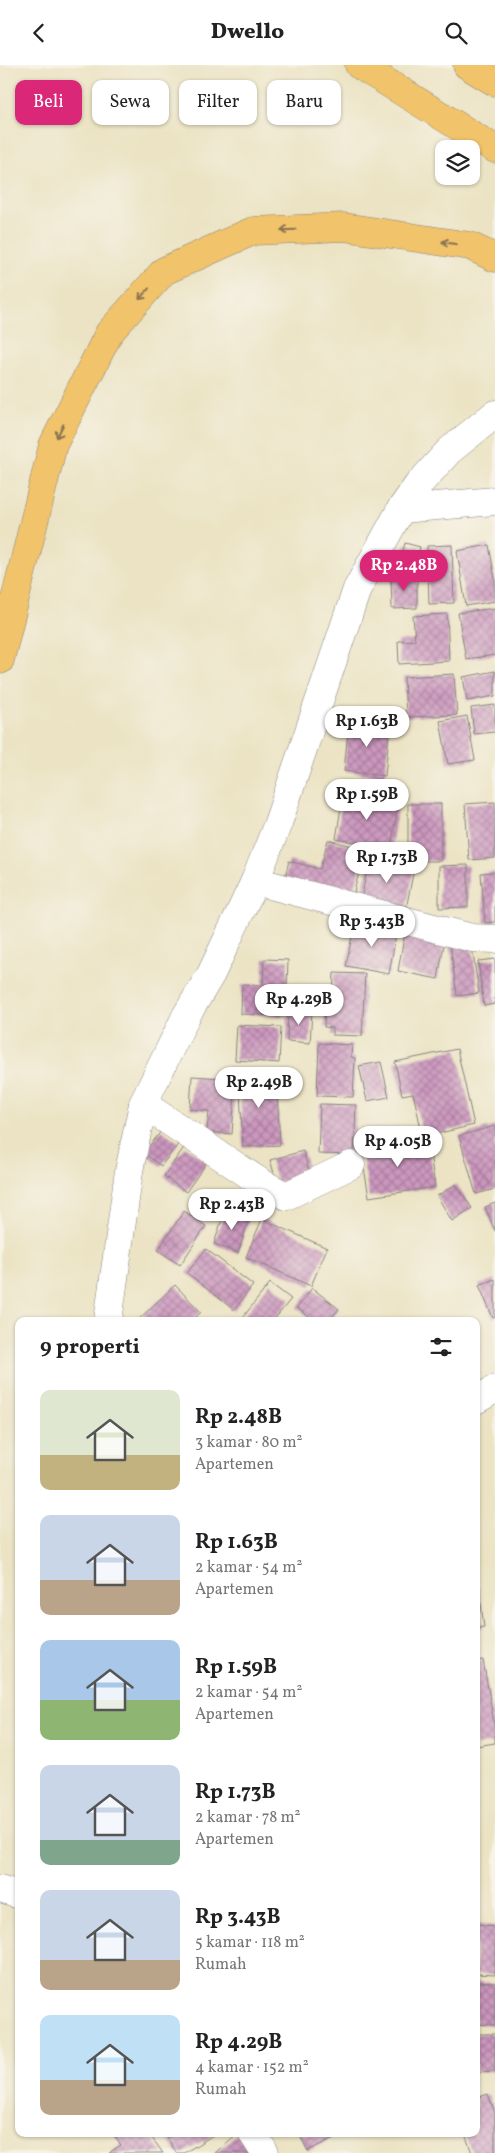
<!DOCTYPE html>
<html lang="id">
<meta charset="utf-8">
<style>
:root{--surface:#fff;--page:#f2f2f2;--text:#222;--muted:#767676;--accent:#db2777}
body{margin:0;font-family:Vollkorn,serif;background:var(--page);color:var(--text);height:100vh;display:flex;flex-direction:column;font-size:19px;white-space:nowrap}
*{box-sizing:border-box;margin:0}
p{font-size:16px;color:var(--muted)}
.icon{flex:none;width:28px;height:28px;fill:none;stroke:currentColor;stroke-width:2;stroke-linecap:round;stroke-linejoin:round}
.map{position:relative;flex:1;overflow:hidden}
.drawer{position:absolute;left:15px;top:1252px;width:465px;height:820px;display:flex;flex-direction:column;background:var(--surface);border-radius:10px;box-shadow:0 1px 4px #0004}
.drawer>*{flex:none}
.guide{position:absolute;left:15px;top:15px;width:465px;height:45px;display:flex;gap:10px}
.tools{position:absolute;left:435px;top:75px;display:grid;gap:10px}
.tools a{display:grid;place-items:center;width:45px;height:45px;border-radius:10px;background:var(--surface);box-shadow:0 1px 4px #0004;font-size:25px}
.price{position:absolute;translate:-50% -42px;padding:0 11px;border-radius:18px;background:#fff;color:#222;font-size:16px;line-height:32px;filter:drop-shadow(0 1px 2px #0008)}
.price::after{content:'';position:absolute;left:50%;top:30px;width:15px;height:11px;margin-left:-8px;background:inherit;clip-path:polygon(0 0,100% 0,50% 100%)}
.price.active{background:var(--accent);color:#fff}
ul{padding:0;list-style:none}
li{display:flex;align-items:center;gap:15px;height:125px;padding:0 25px}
li span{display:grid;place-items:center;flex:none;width:140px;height:100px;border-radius:10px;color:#555}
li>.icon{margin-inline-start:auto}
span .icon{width:60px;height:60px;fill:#fffc;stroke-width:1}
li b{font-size:21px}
h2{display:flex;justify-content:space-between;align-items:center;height:60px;padding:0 25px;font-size:21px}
.chip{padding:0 18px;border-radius:10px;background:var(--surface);box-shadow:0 1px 4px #0004;font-size:18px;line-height:45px}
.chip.active{background:var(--accent);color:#fff}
header{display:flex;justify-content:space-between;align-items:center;height:65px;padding:0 25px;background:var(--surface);font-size:22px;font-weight:800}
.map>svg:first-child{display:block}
.building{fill:url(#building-cross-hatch)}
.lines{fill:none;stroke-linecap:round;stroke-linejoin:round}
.minor-casing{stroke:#86827f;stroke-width:29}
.highway-casing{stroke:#86827f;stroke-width:29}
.minor{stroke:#fff;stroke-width:28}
.highway{stroke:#f1c36a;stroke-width:28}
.oneway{stroke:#8a7252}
</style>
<header><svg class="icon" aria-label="back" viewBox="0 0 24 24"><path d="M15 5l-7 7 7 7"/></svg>Dwello<svg class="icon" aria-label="search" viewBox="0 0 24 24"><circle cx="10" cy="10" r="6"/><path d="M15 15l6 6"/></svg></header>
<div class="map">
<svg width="495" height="2088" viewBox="0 0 495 2088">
<defs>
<pattern id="building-cross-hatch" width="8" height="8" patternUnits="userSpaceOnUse" patternTransform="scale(1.25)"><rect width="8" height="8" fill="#cc97be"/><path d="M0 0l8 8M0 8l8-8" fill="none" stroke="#a57b9c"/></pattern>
</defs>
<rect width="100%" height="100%" fill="#f7f3e8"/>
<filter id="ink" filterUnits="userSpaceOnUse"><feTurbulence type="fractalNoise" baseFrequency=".02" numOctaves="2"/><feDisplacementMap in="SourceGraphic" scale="10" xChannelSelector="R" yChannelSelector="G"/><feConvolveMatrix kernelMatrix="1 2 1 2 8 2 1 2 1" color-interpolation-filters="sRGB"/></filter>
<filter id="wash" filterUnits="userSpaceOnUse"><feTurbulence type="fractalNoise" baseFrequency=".0096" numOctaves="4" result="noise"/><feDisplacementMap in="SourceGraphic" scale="20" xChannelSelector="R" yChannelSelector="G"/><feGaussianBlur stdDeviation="1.12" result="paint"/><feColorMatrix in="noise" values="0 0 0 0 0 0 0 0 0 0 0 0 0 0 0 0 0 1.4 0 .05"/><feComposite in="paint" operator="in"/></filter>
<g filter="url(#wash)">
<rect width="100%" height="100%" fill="#ebe3c3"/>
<g id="blocks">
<g class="building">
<polygon points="405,478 420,482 414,506 399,502"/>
<polygon points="452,480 454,538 429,539 427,481"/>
<polygon points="489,480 495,514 495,536 466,541 457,486"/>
<polygon points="417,511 417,543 392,544 391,512"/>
<polygon points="495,543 495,590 466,594 458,548"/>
<polygon points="447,549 449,596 399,599 398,576 415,575 413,551"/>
<polygon points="495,606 495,631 467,636 463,612"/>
<polygon points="454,609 457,650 406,652 404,612"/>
<polygon points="495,640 495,667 474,669 471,643"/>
<polygon points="467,651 475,695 448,699 440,656"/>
<polygon points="349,655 390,659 385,711 344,706"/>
<polygon points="343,730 398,739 391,783 336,774"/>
<polygon points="495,737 495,793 469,795 465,739"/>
<rect x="408" y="739" width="33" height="57"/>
<polygon points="328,775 365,784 352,834 284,816 289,796 320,804"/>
<polygon points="369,794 414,804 406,844 361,835"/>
<polygon points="468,800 468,842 439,843 439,801"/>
<polygon points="495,807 495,857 485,858 481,808"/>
<polygon points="355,856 397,864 389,909 346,901"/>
<polygon points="406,861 446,868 438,914 398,906"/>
<polygon points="471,876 479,928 457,931 450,878"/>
<polygon points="264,894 288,895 286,951 241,949 242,919 263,920"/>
<polygon points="495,894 495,939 484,941 478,896"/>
<polygon points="334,908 365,909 362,971 332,970 332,963 324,962 325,934 333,934"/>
<polygon points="288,945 312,946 310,978 287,976"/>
<polygon points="237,960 281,962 279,998 235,995"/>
<polygon points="319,978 352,980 351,992 355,993 353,1032 317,1031"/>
<polygon points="457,984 474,1060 423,1072 413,1028 402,1030 395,997"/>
<polygon points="381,997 389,1032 367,1036 359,1001"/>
<polygon points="276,1007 280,1080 243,1082 239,1008"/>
<polygon points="192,1011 236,1014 232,1069 207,1067 209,1046 190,1044"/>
<polygon points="320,1039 356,1040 354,1090 318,1089"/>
<polygon points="495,1061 495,1124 476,1129 459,1071"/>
<polygon points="162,1065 179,1078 161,1101 144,1088"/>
<polygon points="428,1075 435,1122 369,1132 361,1085"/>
<polygon points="185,1081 207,1097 186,1127 164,1111"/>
<polygon points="303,1086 310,1109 277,1118 270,1095"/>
<polygon points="456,1119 472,1143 452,1156 437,1131"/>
<polygon points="495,1138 495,1166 485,1142"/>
<polygon points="225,1145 249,1154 238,1188 214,1179"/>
<polygon points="184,1146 206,1161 180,1200 158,1185"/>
<polygon points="262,1154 327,1183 311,1221 246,1192"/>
<polygon points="206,1184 253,1220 234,1245 187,1208"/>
<polygon points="495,1214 495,1252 493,1253 479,1220"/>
<polygon points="270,1218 291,1234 273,1256 240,1256"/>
<polygon points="175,1220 201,1247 192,1256 140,1256 138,1255"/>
<polygon points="312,1223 339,1244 329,1256 314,1256 297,1243"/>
<polygon points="476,1523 479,1523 484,1562 476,1563"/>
<polygon points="483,1595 495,1664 495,1678 476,1681 476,1596"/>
<polygon points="476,1859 495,1861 495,1910 476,1909"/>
<polygon points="476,1917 495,1918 495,1960 476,1959"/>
<polygon points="476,1969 495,1969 495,2006 476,2007"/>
<polygon points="488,2029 495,2048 495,2087 472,2088 465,2069 476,2069 476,2033"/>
<polygon points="113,2069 149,2069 163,2088 109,2088 121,2080"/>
<polygon points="175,2069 215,2069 184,2088 177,2088 167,2073"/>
<polygon points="237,2069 240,2069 254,2088 215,2088"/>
<polygon points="299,2069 341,2069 308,2086"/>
</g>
</g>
</g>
<g filter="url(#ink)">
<use href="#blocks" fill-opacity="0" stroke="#86827f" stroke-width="1"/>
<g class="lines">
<defs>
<g id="minor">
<polyline points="401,444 495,436"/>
<polyline points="255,816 472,873 495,874"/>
<polyline points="143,1039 260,1117 286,1131 351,1100"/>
<polyline points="108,1256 129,1106 143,1039 186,951 211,909 255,816 278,758 357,524 401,444 418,420 449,386 495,349"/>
<polyline points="476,1335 495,1324"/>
<polyline points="0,1824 19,1830"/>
<polyline points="253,2069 265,2088"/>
</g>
<g id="highway">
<polyline points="359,0 495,84"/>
<polyline points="467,0 495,17"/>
<polyline points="0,595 53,380 109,268 164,206 253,166 344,162 470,181 495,193"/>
</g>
</defs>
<use href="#minor" class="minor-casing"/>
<use href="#highway" class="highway-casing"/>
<use href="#minor" class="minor"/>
<use href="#highway" class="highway"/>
</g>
<defs><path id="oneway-shaft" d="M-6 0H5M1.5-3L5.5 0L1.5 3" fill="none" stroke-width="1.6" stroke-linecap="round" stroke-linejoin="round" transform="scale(1.25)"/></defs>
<g class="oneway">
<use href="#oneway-shaft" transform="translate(288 165) rotate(178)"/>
<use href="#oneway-shaft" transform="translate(449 178) rotate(-171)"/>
<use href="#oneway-shaft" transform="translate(144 229) rotate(132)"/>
<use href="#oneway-shaft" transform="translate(60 366) rotate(117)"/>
</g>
</g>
</svg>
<div class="tools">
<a><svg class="icon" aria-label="layers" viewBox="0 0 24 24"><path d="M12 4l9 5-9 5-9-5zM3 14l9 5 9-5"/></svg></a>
</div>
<b class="price active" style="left:404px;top:527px">Rp 2.48B</b>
<b class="price" style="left:367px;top:683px">Rp 1.63B</b>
<b class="price" style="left:367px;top:756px">Rp 1.59B</b>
<b class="price" style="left:387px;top:819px">Rp 1.73B</b>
<b class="price" style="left:372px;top:883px">Rp 3.43B</b>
<b class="price" style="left:299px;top:961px">Rp 4.29B</b>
<b class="price" style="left:259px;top:1044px">Rp 2.49B</b>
<b class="price" style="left:398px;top:1103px">Rp 4.05B</b>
<b class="price" style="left:232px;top:1166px">Rp 2.43B</b>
<div class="guide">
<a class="chip active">Beli</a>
<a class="chip">Sewa</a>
<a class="chip">Filter</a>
<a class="chip">Baru</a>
</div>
<section class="drawer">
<h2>9 properti<svg class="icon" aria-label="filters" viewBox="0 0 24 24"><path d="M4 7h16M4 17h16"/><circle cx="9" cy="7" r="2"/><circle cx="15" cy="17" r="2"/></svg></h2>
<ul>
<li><span style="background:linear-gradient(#dfe7d0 65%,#c2b280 0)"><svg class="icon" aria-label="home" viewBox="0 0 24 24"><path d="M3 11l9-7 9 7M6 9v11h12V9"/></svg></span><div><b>Rp 2.48B</b><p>3 kamar · 80 m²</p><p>Apartemen</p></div></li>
<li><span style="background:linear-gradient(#c9d6e8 65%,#b9a48a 0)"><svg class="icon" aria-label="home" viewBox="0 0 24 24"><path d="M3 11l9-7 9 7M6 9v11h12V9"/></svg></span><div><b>Rp 1.63B</b><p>2 kamar · 54 m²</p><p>Apartemen</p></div></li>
<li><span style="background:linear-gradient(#a9c7e8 60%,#8fb573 0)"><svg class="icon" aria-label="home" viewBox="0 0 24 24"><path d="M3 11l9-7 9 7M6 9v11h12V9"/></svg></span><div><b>Rp 1.59B</b><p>2 kamar · 54 m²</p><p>Apartemen</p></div></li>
<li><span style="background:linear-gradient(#c9d6e8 75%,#7fa58c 0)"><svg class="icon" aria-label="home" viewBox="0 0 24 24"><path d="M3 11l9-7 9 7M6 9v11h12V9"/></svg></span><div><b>Rp 1.73B</b><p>2 kamar · 78 m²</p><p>Apartemen</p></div></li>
<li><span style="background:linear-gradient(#c9d6e8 70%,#b9a48a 0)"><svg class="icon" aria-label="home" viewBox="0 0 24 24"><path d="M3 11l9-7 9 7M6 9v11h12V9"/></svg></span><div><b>Rp 3.43B</b><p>5 kamar · 118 m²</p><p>Rumah</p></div></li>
<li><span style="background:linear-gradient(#bfe0f5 65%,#b9a48a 0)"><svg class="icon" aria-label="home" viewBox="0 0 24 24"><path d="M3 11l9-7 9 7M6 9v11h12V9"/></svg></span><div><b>Rp 4.29B</b><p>4 kamar · 152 m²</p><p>Rumah</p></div></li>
</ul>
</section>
</div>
